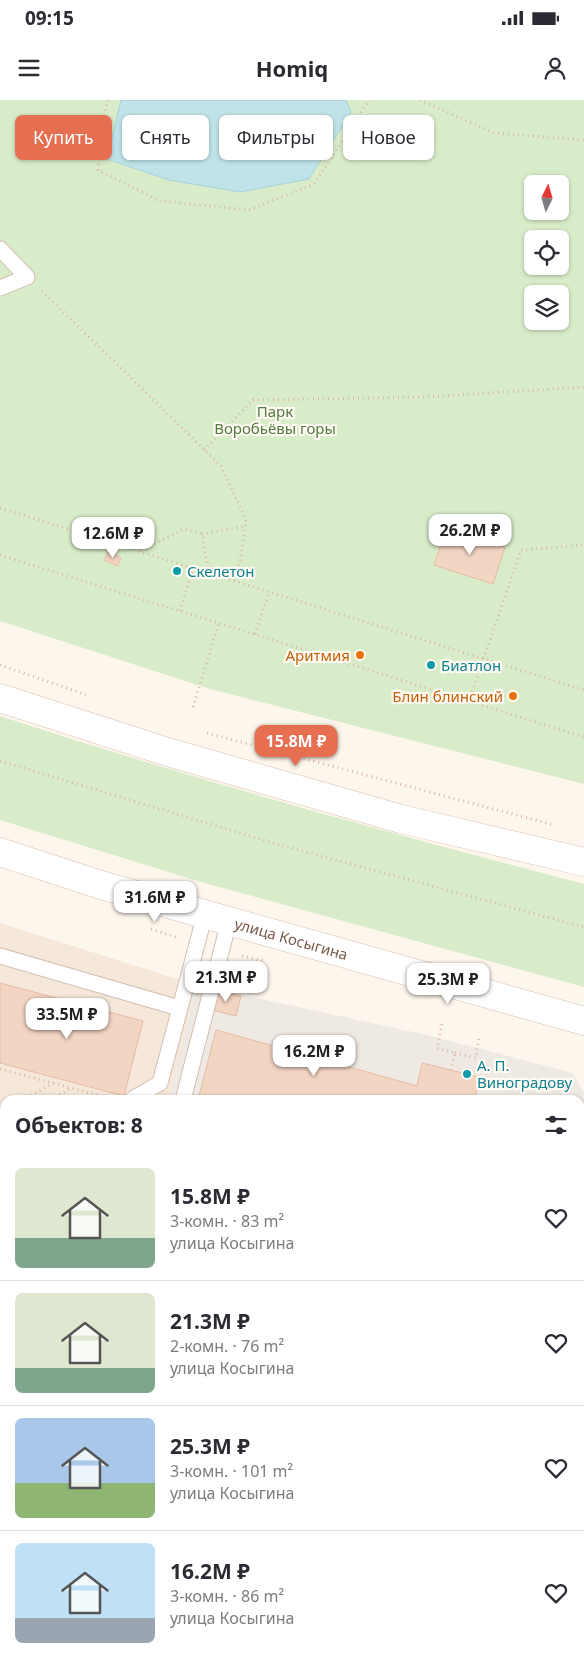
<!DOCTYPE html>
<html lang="ru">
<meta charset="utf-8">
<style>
:root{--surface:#fff;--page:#f7f7f7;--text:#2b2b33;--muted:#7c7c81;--line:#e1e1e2;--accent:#e76f51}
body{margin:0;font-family:"Noto Sans",sans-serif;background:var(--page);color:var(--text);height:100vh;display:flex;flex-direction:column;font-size:19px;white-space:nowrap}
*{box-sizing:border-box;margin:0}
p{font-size:16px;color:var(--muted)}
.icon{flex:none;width:28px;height:28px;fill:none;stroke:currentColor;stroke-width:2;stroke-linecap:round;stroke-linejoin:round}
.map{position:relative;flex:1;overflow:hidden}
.details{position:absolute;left:0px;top:995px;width:585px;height:571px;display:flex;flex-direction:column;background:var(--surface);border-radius:15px 15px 0 0;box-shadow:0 1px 4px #0004}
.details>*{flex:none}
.banner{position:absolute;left:15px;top:15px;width:555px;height:45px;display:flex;gap:10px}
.needle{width:32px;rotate:5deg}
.tools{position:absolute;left:524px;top:75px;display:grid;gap:10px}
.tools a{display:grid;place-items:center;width:45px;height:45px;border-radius:8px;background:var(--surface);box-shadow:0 1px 4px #0004;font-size:25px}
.price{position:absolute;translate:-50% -42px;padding:0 11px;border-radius:10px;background:#fff;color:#222;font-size:16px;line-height:32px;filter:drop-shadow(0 1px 2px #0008)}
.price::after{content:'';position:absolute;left:50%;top:30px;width:15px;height:11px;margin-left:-8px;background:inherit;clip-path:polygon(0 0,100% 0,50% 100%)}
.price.current{background:var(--accent);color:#fff}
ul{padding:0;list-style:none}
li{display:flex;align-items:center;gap:15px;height:125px;padding:0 15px}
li+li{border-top:1px solid var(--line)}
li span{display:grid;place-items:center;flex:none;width:140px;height:100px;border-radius:8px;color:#555}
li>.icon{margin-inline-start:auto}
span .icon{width:60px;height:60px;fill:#fffc;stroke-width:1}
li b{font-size:21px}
h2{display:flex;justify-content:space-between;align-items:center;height:60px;padding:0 15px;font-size:21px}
.chip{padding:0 18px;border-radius:8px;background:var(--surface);box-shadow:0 1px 4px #0004;font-size:18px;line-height:45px}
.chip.current{background:var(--accent);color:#fff}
.status{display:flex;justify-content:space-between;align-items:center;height:35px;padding:0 25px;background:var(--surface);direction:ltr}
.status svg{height:14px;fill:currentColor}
header{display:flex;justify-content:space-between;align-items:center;height:65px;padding:0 15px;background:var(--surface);font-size:22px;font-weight:700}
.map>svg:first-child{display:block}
.residential{fill:#f5e8da}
.industrial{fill:#efe9e4}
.green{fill:#d8ecc9;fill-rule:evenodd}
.water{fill:#bfe3e8;stroke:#a5d3da}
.building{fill:#f3d5c3;stroke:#e6bba3}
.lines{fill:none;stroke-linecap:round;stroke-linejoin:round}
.lane-casing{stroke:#d1beb0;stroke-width:17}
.secondary-casing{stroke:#d6c0b0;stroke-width:29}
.primary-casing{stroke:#dad1cd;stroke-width:29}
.path{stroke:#d9b8a5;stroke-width:3;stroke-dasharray:1 4;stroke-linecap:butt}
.lane{stroke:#fff;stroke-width:15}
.secondary{stroke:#fff;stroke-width:28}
.primary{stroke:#fbd9a5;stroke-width:28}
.culture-dot{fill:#0f9aa8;stroke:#fffaf3;stroke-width:2}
.food-dot{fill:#e8710a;stroke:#fffaf3;stroke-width:2}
.labels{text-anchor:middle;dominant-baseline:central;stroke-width:4.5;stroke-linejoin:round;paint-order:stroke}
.park-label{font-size:15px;fill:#537a41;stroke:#fffaf3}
.culture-label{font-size:15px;fill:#0d838f;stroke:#fffaf3;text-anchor:start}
.food-label{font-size:15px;fill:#c56008;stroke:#fffaf3;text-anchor:end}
.street-label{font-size:15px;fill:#7a5c4d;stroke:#fffaf3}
</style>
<div class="status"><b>09:15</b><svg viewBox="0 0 49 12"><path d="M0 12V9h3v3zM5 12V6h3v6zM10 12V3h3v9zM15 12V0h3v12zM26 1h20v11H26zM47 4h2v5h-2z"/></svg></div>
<header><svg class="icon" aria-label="menu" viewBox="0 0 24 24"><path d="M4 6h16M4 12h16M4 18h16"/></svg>Homiq<svg class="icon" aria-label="person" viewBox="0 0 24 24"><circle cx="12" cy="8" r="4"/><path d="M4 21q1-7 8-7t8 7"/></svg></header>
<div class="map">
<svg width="584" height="1566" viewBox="0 0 584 1566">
<rect width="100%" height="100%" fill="#fdf6ec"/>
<polygon class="residential" points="0,823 196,885 170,996 163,1000 5,1000 5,1117 0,1120"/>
<g class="industrial">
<polygon points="196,885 427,935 573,973 584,993 584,1024 580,1028 580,1000 163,1000 170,996"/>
<polygon points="5,1117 5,1561 93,1561 89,1566 0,1566 0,1120"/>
</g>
<g class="green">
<path d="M0,0H584V684L210,589L0,521ZM532,84H560V111H532ZM532,139H560V166H532ZM532,194H560V221H532Z"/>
<path d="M0,616C193,679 388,733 584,784V887L201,782L0,720Z"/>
<polygon points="584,1121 584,1190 580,1194 580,1126"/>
<polygon points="584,1338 584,1405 580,1410 580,1343"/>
<polygon points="5,1479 5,1561 20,1561 23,1566 0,1566 0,1485"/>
<polygon points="584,1514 584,1566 535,1566 540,1561 580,1561 580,1518"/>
<polygon points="184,1561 246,1561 242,1566 180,1566"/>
<polygon points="379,1561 442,1561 437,1566 374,1566"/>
</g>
<polygon class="water" points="121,0 346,0 351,12 309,79 240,92 169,80 107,59"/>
<g class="building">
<polygon points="447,428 505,447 493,484 434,465"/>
<polygon points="109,451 121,458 117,466 104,460"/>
<polygon points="0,883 143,921 124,996 0,963"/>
<polygon points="217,890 241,896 236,916 212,910"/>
<polygon points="216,930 417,986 422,963 479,977 475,1000 198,1000"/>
<polygon points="5,1124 5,1207 0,1211 0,1127"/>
<polygon points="5,1286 5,1319 0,1321 0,1289"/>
<polygon points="5,1359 5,1461 0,1467 0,1365"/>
</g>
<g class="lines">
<defs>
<g id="lane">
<polyline points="0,149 27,177 0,188"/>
<polyline points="0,856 179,908"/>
<polyline points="131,1000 160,983 205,814"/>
<polyline points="183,1000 229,821"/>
<polyline points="0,1079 5,1076"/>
<polyline points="0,1242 5,1239"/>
</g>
<g id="secondary">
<polyline points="0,598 171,653 401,719 584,762"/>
<path id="s1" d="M0,752L101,785L584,921"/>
<polyline points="580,1104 584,1100"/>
<polyline points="580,1438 584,1433"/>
<polyline points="158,1566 162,1561"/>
<polyline points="463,1566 467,1561"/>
</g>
<g id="primary">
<polyline points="580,1229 584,1224"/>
<polyline points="580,1316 584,1312"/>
<polyline points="274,1566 278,1561"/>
<polyline points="351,1566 356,1561"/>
</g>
</defs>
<use href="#lane" class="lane-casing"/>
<use href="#secondary" class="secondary-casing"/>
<use href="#primary" class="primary-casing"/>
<g class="path">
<polyline points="108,0 101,27 98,70 160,101 249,110 314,84 369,0"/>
<polyline points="420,0 494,33 584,40"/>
<polyline points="42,191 221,366 246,420 241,457 233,481"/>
<polyline points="204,350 253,300 424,297 584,287"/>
<polyline points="0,408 584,590"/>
<polyline points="202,434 245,426"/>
<polyline points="141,451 184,429 202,434 209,473"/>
<polyline points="0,455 584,637"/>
<polyline points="180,511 193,469"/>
<polyline points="255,534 269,492"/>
<polyline points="0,565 87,595"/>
<polyline points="469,601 521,450 584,445"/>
<polyline points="193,607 219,523"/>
<polyline points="207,633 554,725"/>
<polyline points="0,661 280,745 584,827"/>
<polyline points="151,829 178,838"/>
<polyline points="242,856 265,861"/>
<polyline points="442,924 437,948 455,953 451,970"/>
<polyline points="455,953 476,958 479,935"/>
<polyline points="0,969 113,999"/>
<polyline points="22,1000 54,983"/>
<polyline points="51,1000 71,988"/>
<polyline points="0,1012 5,1009"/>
<polyline points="0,1031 5,1028"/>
<polyline points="580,1041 584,1037"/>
<polyline points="580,1498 584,1494"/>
<polyline points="55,1561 59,1566"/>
<polyline points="109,1566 114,1561"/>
<polyline points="518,1566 522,1561"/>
</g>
<use href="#lane" class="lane"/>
<use href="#secondary" class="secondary"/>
<use href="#primary" class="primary"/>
</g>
<g class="culture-dot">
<circle cx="177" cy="471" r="5"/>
<circle cx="431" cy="565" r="5"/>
<circle cx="467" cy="974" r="5"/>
</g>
<g class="food-dot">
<circle cx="360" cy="555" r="5"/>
<circle cx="513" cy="596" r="5"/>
</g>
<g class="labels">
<g class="park-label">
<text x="275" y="311">Парк<tspan x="275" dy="17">Воробьёвы горы</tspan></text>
</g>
<g class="culture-label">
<text x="187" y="471">Скелетон</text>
<text x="441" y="565">Биатлон</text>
<text x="477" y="965">А. П.<tspan x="477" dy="17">Виноградову</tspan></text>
</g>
<g class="food-label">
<text x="350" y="555">Аритмия</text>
<text x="503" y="596">Блин блинский</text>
</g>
<g class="street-label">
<text stroke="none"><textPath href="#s1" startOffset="304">улица Косыгина</textPath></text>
</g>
</g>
</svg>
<div class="tools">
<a><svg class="needle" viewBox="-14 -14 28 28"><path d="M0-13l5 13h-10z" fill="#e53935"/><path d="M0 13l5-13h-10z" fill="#7c7c81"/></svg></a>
<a><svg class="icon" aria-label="locate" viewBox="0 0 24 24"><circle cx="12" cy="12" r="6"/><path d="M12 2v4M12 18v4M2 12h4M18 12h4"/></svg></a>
<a><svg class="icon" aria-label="layers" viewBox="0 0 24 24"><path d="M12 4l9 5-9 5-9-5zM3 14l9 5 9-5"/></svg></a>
</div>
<b class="price" style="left:470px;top:456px">26.2M ₽</b>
<b class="price" style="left:113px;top:459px">12.6M ₽</b>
<b class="price current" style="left:296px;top:667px">15.8M ₽</b>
<b class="price" style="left:155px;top:823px">31.6M ₽</b>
<b class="price" style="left:226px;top:903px">21.3M ₽</b>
<b class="price" style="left:448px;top:905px">25.3M ₽</b>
<b class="price" style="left:67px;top:940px">33.5M ₽</b>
<b class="price" style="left:314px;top:977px">16.2M ₽</b>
<div class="banner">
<a class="chip current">Купить</a>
<a class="chip">Снять</a>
<a class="chip">Фильтры</a>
<a class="chip">Новое</a>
</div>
<section class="details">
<h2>Объектов: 8<svg class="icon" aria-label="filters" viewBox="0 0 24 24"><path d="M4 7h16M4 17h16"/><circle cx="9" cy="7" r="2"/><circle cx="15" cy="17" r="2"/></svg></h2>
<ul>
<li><span style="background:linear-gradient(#dfe7d0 70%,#7fa58c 0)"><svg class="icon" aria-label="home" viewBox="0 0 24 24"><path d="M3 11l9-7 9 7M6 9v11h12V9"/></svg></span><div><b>15.8M ₽</b><p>3-комн. · 83 m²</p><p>улица Косыгина</p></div><svg class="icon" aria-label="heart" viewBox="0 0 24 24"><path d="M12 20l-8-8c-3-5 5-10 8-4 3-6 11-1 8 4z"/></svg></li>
<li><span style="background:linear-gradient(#dfe7d0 75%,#7fa58c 0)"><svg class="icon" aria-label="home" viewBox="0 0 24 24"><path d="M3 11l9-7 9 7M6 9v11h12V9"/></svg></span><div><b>21.3M ₽</b><p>2-комн. · 76 m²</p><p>улица Косыгина</p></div><svg class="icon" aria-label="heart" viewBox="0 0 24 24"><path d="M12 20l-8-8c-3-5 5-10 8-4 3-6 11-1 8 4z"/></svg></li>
<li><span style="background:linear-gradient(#a9c7e8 65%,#8fb573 0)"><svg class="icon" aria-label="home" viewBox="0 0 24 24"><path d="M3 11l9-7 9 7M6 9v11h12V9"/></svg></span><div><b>25.3M ₽</b><p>3-комн. · 101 m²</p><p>улица Косыгина</p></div><svg class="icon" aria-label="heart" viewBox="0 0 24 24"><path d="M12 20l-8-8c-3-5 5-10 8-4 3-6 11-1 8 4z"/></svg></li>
<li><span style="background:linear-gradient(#bfe0f5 75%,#9aa5b1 0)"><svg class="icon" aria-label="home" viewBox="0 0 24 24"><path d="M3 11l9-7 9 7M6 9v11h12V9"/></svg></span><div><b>16.2M ₽</b><p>3-комн. · 86 m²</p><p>улица Косыгина</p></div><svg class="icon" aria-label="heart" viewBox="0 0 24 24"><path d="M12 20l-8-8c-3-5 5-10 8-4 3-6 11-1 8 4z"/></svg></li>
</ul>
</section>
</div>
